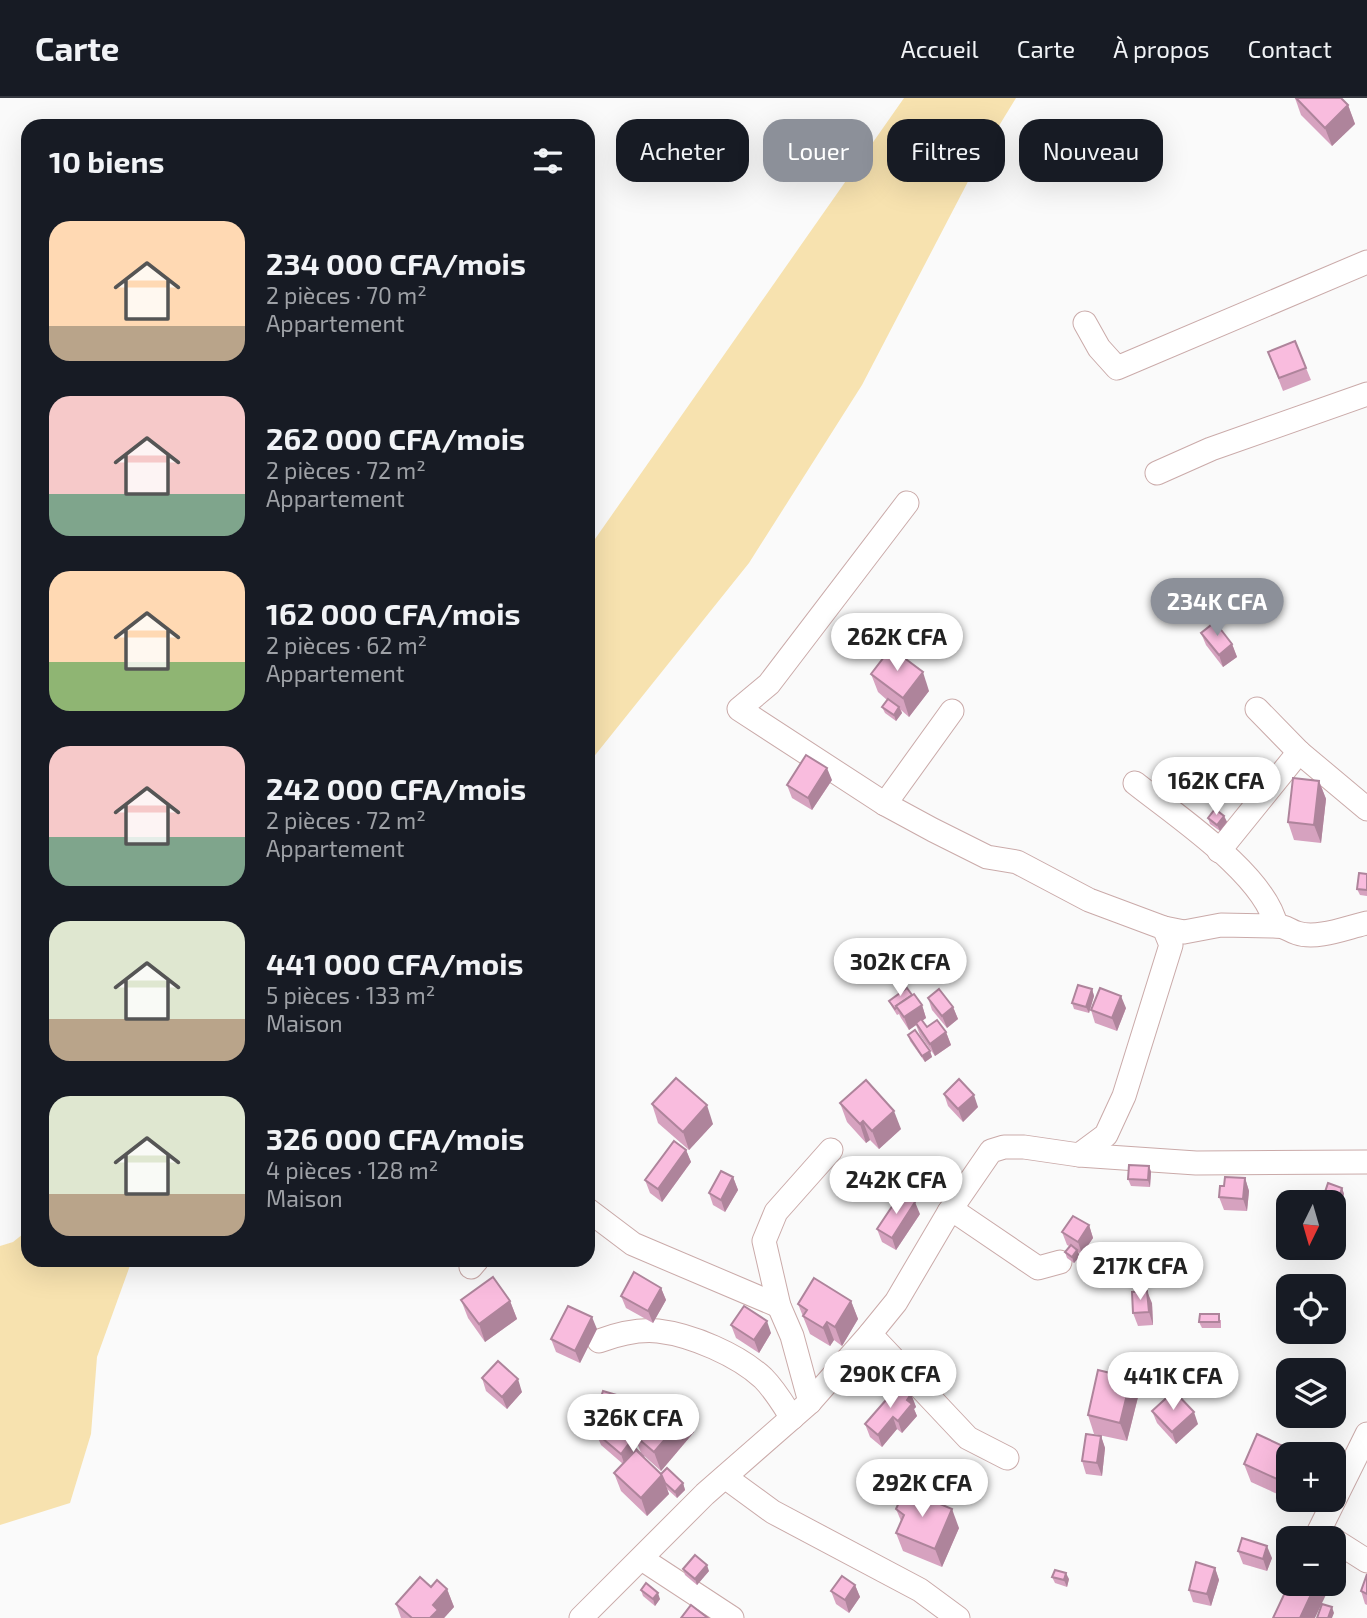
<!DOCTYPE html>
<html lang="fr">
<meta charset="utf-8">
<style>
:root{--surface:#171b24;--page:#242831;--text:#f1f3f6;--muted:#9ea1a6;--line:#363941;--accent:#8c9099}
body{margin:0;font-family:"Exo 2",sans-serif;background:var(--page);color:var(--text);height:100vh;display:flex;flex-direction:column;font-size:26px;white-space:nowrap}
*{box-sizing:border-box;margin:0}
p{font-size:23px;color:var(--muted)}
.icon{flex:none;width:38px;height:38px;fill:none;stroke:currentColor;stroke-width:2;stroke-linecap:round;stroke-linejoin:round}
.map{position:relative;flex:1;overflow:hidden}
.details{position:absolute;left:21px;top:21px;width:574px;height:1148px;display:flex;flex-direction:column;background:var(--surface);border-radius:21px;box-shadow:0 7px 28px #0002}
.details>*{flex:none}
.top-card{position:absolute;left:616px;top:21px;width:646px;height:63px;display:flex;gap:14px}
.needle{width:46px;rotate:185deg}
.tools{position:absolute;left:1276px;top:1092px;display:grid;gap:14px}
.tools a{display:grid;place-items:center;width:70px;height:70px;border-radius:14px;background:var(--surface);box-shadow:0 7px 28px #0002;font-size:35px}
.price{position:absolute;translate:-50% -60px;padding:0 16px;border-radius:24px;background:#fff;color:#222;font-size:23px;line-height:46px;filter:drop-shadow(0 2px 4px #0008)}
.price::after{content:'';position:absolute;left:50%;top:42px;width:21px;height:16px;margin-left:-10px;background:inherit;clip-path:polygon(0 0,100% 0,50% 100%)}
.price.active{background:var(--accent);color:#fff}
ul{padding:0;list-style:none}
li{display:flex;align-items:center;gap:21px;height:175px;padding:0 28px}
li span{display:grid;place-items:center;flex:none;width:196px;height:140px;border-radius:21px;color:#555}
li>.icon{margin-inline-start:auto}
span .icon{width:84px;height:84px;fill:#fffc;stroke-width:1}
li b{font-size:30px}
h2{display:flex;justify-content:space-between;align-items:center;height:84px;padding:0 28px;font-size:30px}
.chip{padding:0 24px;border-radius:21px;background:var(--surface);box-shadow:0 7px 28px #0002;font-size:24px;line-height:63px}
.chip.active{background:var(--accent);color:#fff}
header{display:flex;align-items:center;gap:42px;box-sizing:border-box;height:98px;padding:0 35px;background:var(--surface);border-bottom:2px solid var(--line)}
header strong{font-size:33px}
nav{display:flex;gap:38px;margin-inline-start:auto;font-size:24px}
.map>svg:first-child{display:block}
.green{fill:#f7e2af}
.lines{fill:none;stroke-linecap:round;stroke-linejoin:round}
.minor-casing{stroke:#caaaa9;stroke-width:25}
.minor{stroke:#fff;stroke-width:23}
.wall{fill:#d6a2bf}
.shaded-wall{fill:#ae849b}
.building{fill:#f9bcde;stroke:#ae849b;stroke-width:2}
</style>
<header>
<strong>Carte</strong>
<nav><a>Accueil</a><a>Carte</a><a>À propos</a><a>Contact</a></nav>
</header>
<div class="map">
<svg width="1367" height="1520" viewBox="0 0 1367 1520">
<rect width="100%" height="100%" fill="#fafafa"/>
<g class="green">
<polygon points="904,0 1016,0 986,49 862,287 749,465 588,666 588,451"/>
<polygon points="28,1132 28,1162 132,1162 97,1259 91,1336 70,1405 0,1427 0,1148 13,1144"/>
</g>
<g class="lines">
<defs>
<g id="minor">
<polyline points="1085,225 1099,250 1117,270 1367,164"/>
<polyline points="1157,375 1211,351 1367,296"/>
<polyline points="907,405 769,586 739,611 885,706 933,732 987,759 1017,764 1089,802 1164,830 1171,847 1124,998 1106,1037 1079,1057"/>
<polyline points="1257,611 1299,654 1367,711"/>
<path d="M1135,685C1175,717 1266,777 1276,828L1221,827L1184,834L1164,830"/>
<polyline points="885,706 952,613"/>
<polyline points="1219,753 1299,654"/>
<path d="M1276,828C1286,828 1288,832 1297,835C1317,842 1348,829 1367,825"/>
<polyline points="588,1112 633,1146 779,1208"/>
<polyline points="949,1114 960,1117 1038,1170 1060,1164"/>
<polyline points="471,1169 477,1162"/>
<polyline points="870,1236 968,1340 1007,1360"/>
<path d="M599,1243C618,1236 638,1231 658,1233C692,1237 738,1257 763,1280C775,1292 783,1306 792,1320"/>
<polyline points="810,1304 792,1238 779,1208 764,1143 776,1114 831,1052"/>
<polyline points="725,1379 773,1414 920,1492 958,1520"/>
<polyline points="1330,1440 1319,1433 1367,1336"/>
<polyline points="1334,1442 1367,1463"/>
<polyline points="642,1461 732,1520"/>
<polyline points="581,1520 705,1396 810,1304 870,1236 896,1204 949,1114 991,1053 1004,1049 1024,1049 1079,1057 1196,1065 1367,1064"/>
</g>
</defs>
<use href="#minor" class="minor-casing"/>
<use href="#minor" class="minor"/>
</g>
<g class="wall">
<polygon points="1295,0 1341,0 1348,7 1355,26 1332,48 1301,17"/>
<polygon points="1268,254 1306,270 1311,282 1283,293"/>
<polygon points="1201,535 1232,546 1237,559 1223,569 1206,547"/>
<polygon points="871,576 929,593 909,619 901,612 902,615 896,623 885,615 882,609 887,602 878,594"/>
<polygon points="832,682 812,712 792,700 787,687"/>
<polygon points="1319,683 1326,701 1321,745 1294,742 1288,724"/>
<polygon points="1224,718 1227,724 1220,733 1210,726 1208,720"/>
<polygon points="1367,776 1367,798 1360,797 1357,791"/>
<polygon points="1092,891 1094,898 1089,915 1074,911 1072,905"/>
<polygon points="912,897 922,907 926,920 922,923 927,929 946,934 951,947 935,958 920,937 916,927 909,932 901,920 899,916 897,917 892,909 889,903"/>
<polygon points="928,900 953,909 958,921 947,930 932,912"/>
<polygon points="1126,910 1117,933 1095,925 1091,912"/>
<polygon points="908,937 930,953 932,959 925,964 910,943"/>
<polygon points="944,996 978,1009 963,1024 948,1008"/>
<polygon points="840,1005 901,1031 879,1051 870,1042 866,1045 847,1024"/>
<polygon points="652,1006 713,1026 689,1052 658,1025"/>
<polygon points="686,1052 691,1064 662,1104 650,1095 645,1082"/>
<polygon points="1149,1068 1151,1074 1150,1089 1131,1088 1128,1081"/>
<polygon points="733,1079 738,1092 725,1114 713,1107 709,1095"/>
<polygon points="1245,1080 1249,1093 1247,1113 1224,1112 1219,1099 1224,1088"/>
<polygon points="1342,1090 1344,1096 1341,1105 1328,1101 1325,1094"/>
<polygon points="920,1116 896,1152 882,1144 877,1131"/>
<polygon points="1089,1127 1093,1140 1082,1156 1078,1154 1080,1158 1074,1165 1067,1160 1065,1154 1069,1148 1067,1147 1062,1134"/>
<polygon points="661,1190 666,1202 653,1225 626,1210 621,1198"/>
<polygon points="461,1202 510,1203 517,1221 485,1244 468,1220"/>
<polygon points="851,1203 858,1221 842,1248 834,1242 830,1248 810,1236 798,1206"/>
<polygon points="1152,1205 1153,1227 1138,1228 1133,1215"/>
<polygon points="1221,1222 1221,1230 1202,1230 1199,1224"/>
<polygon points="731,1227 771,1235 759,1255 736,1240"/>
<polygon points="597,1231 580,1265 556,1254 551,1241"/>
<polygon points="482,1280 522,1294 507,1311 486,1293"/>
<polygon points="911,1296 916,1309 914,1311 917,1318 902,1335 897,1331 882,1349 870,1339 865,1326"/>
<polygon points="1138,1299 1127,1343 1094,1336 1088,1317"/>
<polygon points="630,1301 632,1307 629,1316 602,1308 600,1302"/>
<polygon points="1152,1313 1198,1326 1176,1346 1157,1325"/>
<polygon points="694,1334 661,1373 641,1355 634,1337"/>
<polygon points="596,1335 633,1353 644,1360 661,1376 683,1385 685,1392 677,1400 667,1391 669,1396 647,1418 621,1393 614,1375 623,1366 601,1347"/>
<polygon points="1257,1336 1298,1355 1298,1356 1288,1356 1288,1389 1284,1399 1251,1384 1244,1366"/>
<polygon points="1101,1338 1105,1350 1102,1378 1086,1376 1082,1363"/>
<polygon points="896,1411 959,1430 942,1469 903,1453 896,1435 901,1423"/>
<polygon points="1238,1453 1272,1460 1267,1473 1243,1466"/>
<polygon points="1215,1470 1219,1482 1211,1508 1193,1504 1189,1492"/>
<polygon points="683,1471 709,1473 697,1487 685,1477"/>
<polygon points="1367,1476 1367,1507 1365,1506 1361,1493"/>
<polygon points="1052,1479 1069,1481 1067,1489 1055,1485"/>
<polygon points="855,1487 860,1499 849,1515 836,1506 831,1493"/>
<polygon points="431,1489 447,1491 454,1509 444,1520 401,1520 396,1506"/>
<polygon points="641,1492 660,1501 655,1508 643,1498"/>
</g>
<g class="shaded-wall">
<polygon points="1348,7 1355,26 1332,48 1325,30"/>
<polygon points="1232,546 1237,559 1223,569 1219,557"/>
<polygon points="923,574 929,593 909,619 903,600"/>
<polygon points="899,609 902,615 896,623 894,617"/>
<polygon points="827,670 832,682 812,712 808,700"/>
<polygon points="1319,683 1326,701 1321,745 1314,727"/>
<polygon points="1224,718 1227,724 1220,733 1217,727"/>
<polygon points="1092,891 1094,898 1089,915 1086,909"/>
<polygon points="1121,898 1126,910 1117,933 1112,920"/>
<polygon points="922,907 926,920 909,932 904,919"/>
<polygon points="953,909 958,921 947,930 942,918"/>
<polygon points="946,934 951,947 935,958 930,946"/>
<polygon points="930,953 932,959 925,964 922,958"/>
<polygon points="974,997 978,1009 963,1024 958,1011"/>
<polygon points="707,1007 713,1026 689,1052 683,1034"/>
<polygon points="894,1013 901,1031 879,1051 872,1033"/>
<polygon points="863,1023 870,1042 866,1045 860,1026"/>
<polygon points="686,1052 691,1064 662,1104 658,1091"/>
<polygon points="1149,1068 1151,1074 1150,1089 1148,1082"/>
<polygon points="733,1079 738,1092 725,1114 721,1102"/>
<polygon points="1245,1080 1249,1093 1247,1113 1243,1101"/>
<polygon points="1342,1090 1344,1096 1341,1105 1339,1099"/>
<polygon points="915,1104 920,1116 896,1152 892,1140"/>
<polygon points="1089,1127 1093,1140 1082,1156 1078,1144"/>
<polygon points="1077,1152 1080,1158 1074,1165 1072,1159"/>
<polygon points="661,1190 666,1202 653,1225 648,1213"/>
<polygon points="1147,1193 1152,1205 1153,1227 1149,1214"/>
<polygon points="510,1203 517,1221 485,1244 479,1226"/>
<polygon points="851,1203 858,1221 842,1248 835,1229"/>
<polygon points="592,1219 597,1231 580,1265 575,1253"/>
<polygon points="767,1223 771,1235 759,1255 754,1242"/>
<polygon points="827,1224 834,1242 830,1248 823,1230"/>
<polygon points="1131,1280 1138,1299 1127,1343 1120,1325"/>
<polygon points="518,1281 522,1294 507,1311 502,1299"/>
<polygon points="911,1296 916,1309 914,1311 917,1318 902,1335 898,1323 907,1302"/>
<polygon points="630,1301 632,1307 629,1316 627,1310"/>
<polygon points="1194,1314 1198,1326 1176,1346 1172,1334"/>
<polygon points="687,1316 694,1334 661,1373 654,1354"/>
<polygon points="893,1319 897,1331 882,1349 878,1337"/>
<polygon points="1101,1338 1105,1350 1102,1378 1097,1365"/>
<polygon points="630,1344 635,1357 625,1368 621,1356"/>
<polygon points="1285,1362 1288,1370 1288,1389 1284,1399 1277,1381"/>
<polygon points="662,1377 669,1396 647,1418 641,1400"/>
<polygon points="683,1385 685,1392 677,1400 675,1394"/>
<polygon points="952,1411 959,1430 942,1469 935,1451"/>
<polygon points="1267,1448 1272,1460 1267,1473 1263,1461"/>
<polygon points="707,1467 709,1473 697,1487 695,1481"/>
<polygon points="1215,1470 1219,1482 1211,1508 1207,1496"/>
<polygon points="1066,1475 1069,1481 1067,1489 1064,1482"/>
<polygon points="1316,1486 1331,1486 1315,1520 1300,1520"/>
<polygon points="855,1487 860,1499 849,1515 845,1502"/>
<polygon points="447,1491 454,1509 444,1520 430,1520 433,1507"/>
<polygon points="658,1495 660,1501 655,1508 653,1501"/>
<polygon points="1332,1509 1334,1515 1332,1520 1328,1520"/>
</g>
<g class="building">
<polygon points="1296,0 1341,0 1348,7 1325,30"/>
<polygon points="1295,243 1306,270 1279,280 1268,254"/>
<polygon points="1215,524 1232,546 1219,557 1201,535"/>
<polygon points="891,550 923,574 903,600 871,576"/>
<polygon points="888,601 899,609 894,617 882,609"/>
<polygon points="806,657 827,670 808,700 787,687"/>
<polygon points="1293,680 1319,683 1314,727 1288,724"/>
<polygon points="1215,711 1224,718 1217,727 1208,720"/>
<polygon points="1359,775 1367,776 1367,792 1357,791"/>
<polygon points="1078,887 1092,891 1086,909 1072,905"/>
<polygon points="907,890 912,897 896,908 897,909 895,911 889,903"/>
<polygon points="1100,890 1121,898 1112,920 1091,912"/>
<polygon points="939,891 953,909 942,918 928,900"/>
<polygon points="914,896 922,907 904,919 896,908"/>
<polygon points="921,921 927,929 937,922 946,934 930,946 916,925"/>
<polygon points="915,932 930,953 922,958 908,937"/>
<polygon points="676,980 707,1007 683,1034 652,1006"/>
<polygon points="959,981 974,997 958,1011 944,996"/>
<polygon points="866,982 894,1013 872,1033 863,1023 860,1026 840,1005"/>
<polygon points="674,1043 686,1052 658,1091 645,1082"/>
<polygon points="1129,1067 1149,1068 1148,1082 1128,1081"/>
<polygon points="721,1073 733,1079 721,1102 709,1095"/>
<polygon points="1225,1079 1245,1080 1243,1101 1219,1099 1220,1088 1224,1088"/>
<polygon points="1328,1085 1342,1090 1339,1099 1325,1094"/>
<polygon points="901,1095 915,1104 892,1140 877,1131"/>
<polygon points="1073,1118 1089,1127 1078,1144 1062,1134"/>
<polygon points="1071,1147 1077,1152 1072,1159 1065,1154"/>
<polygon points="634,1174 661,1190 648,1213 621,1198"/>
<polygon points="493,1179 510,1203 479,1226 461,1202"/>
<polygon points="814,1180 851,1203 835,1229 827,1224 823,1230 803,1218 807,1212 798,1206"/>
<polygon points="1147,1193 1149,1214 1133,1215 1132,1194"/>
<polygon points="568,1208 592,1219 575,1253 551,1241"/>
<polygon points="744,1208 767,1223 754,1242 731,1227"/>
<polygon points="1200,1216 1219,1216 1219,1224 1199,1224"/>
<polygon points="498,1263 518,1281 502,1299 482,1280"/>
<polygon points="1098,1272 1131,1280 1120,1325 1088,1317"/>
<polygon points="900,1286 911,1296 907,1302 912,1306 898,1323 893,1319 878,1337 865,1326"/>
<polygon points="603,1293 630,1301 627,1310 600,1302"/>
<polygon points="1174,1293 1194,1314 1172,1334 1152,1313"/>
<polygon points="666,1299 687,1316 654,1354 634,1337"/>
<polygon points="606,1324 630,1344 621,1356 596,1335"/>
<polygon points="1086,1336 1101,1338 1097,1365 1082,1363"/>
<polygon points="1257,1336 1298,1355 1297,1356 1288,1356 1288,1364 1285,1362 1277,1381 1244,1366"/>
<polygon points="636,1351 644,1359 636,1352 627,1361 626,1360"/>
<polygon points="636,1352 662,1377 641,1400 614,1375"/>
<polygon points="667,1370 683,1385 675,1394 665,1385 661,1376"/>
<polygon points="905,1391 952,1411 935,1451 896,1435 904,1417 896,1411"/>
<polygon points="1242,1440 1267,1448 1263,1461 1238,1453"/>
<polygon points="695,1457 707,1467 695,1481 683,1471"/>
<polygon points="1196,1464 1215,1470 1207,1496 1189,1492"/>
<polygon points="1055,1472 1066,1475 1064,1482 1052,1479"/>
<polygon points="1367,1476 1367,1496 1361,1493"/>
<polygon points="842,1478 855,1487 845,1502 831,1493"/>
<polygon points="420,1479 431,1489 437,1482 447,1491 433,1507 438,1512 430,1520 412,1520 396,1506"/>
<polygon points="646,1485 658,1495 653,1501 641,1492"/>
<polygon points="1289,1486 1316,1486 1300,1520 1273,1520"/>
<polygon points="1322,1506 1332,1509 1328,1520 1317,1520"/>
<polygon points="691,1507 708,1520 681,1520"/>
</g>
</svg>
<div class="tools">
<a><svg class="needle" viewBox="-14 -14 28 28"><path d="M0-13l5 13h-10z" fill="#e53935"/><path d="M0 13l5-13h-10z" fill="#9ea1a6"/></svg></a>
<a><svg class="icon" aria-label="locate" viewBox="0 0 24 24"><circle cx="12" cy="12" r="6"/><path d="M12 2v4M12 18v4M2 12h4M18 12h4"/></svg></a>
<a><svg class="icon" aria-label="layers" viewBox="0 0 24 24"><path d="M12 4l9 5-9 5-9-5zM3 14l9 5 9-5"/></svg></a>
<a>+</a>
<a>−</a>
</div>
<b class="price active" style="left:1217px;top:540px">234K CFA</b>
<b class="price" style="left:897px;top:575px">262K CFA</b>
<b class="price" style="left:1216px;top:719px">162K CFA</b>
<b class="price" style="left:900px;top:900px">302K CFA</b>
<b class="price" style="left:896px;top:1118px">242K CFA</b>
<b class="price" style="left:1140px;top:1204px">217K CFA</b>
<b class="price" style="left:890px;top:1312px">290K CFA</b>
<b class="price" style="left:1173px;top:1314px">441K CFA</b>
<b class="price" style="left:633px;top:1356px">326K CFA</b>
<b class="price" style="left:922px;top:1421px">292K CFA</b>
<div class="top-card">
<a class="chip">Acheter</a>
<a class="chip active">Louer</a>
<a class="chip">Filtres</a>
<a class="chip">Nouveau</a>
</div>
<section class="details">
<h2>10 biens<svg class="icon" aria-label="filters" viewBox="0 0 24 24"><path d="M4 7h16M4 17h16"/><circle cx="9" cy="7" r="2"/><circle cx="15" cy="17" r="2"/></svg></h2>
<ul>
<li><span style="background:linear-gradient(#ffd9b3 75%,#b9a48a 0)"><svg class="icon" aria-label="home" viewBox="0 0 24 24"><path d="M3 11l9-7 9 7M6 9v11h12V9"/></svg></span><div><b>234 000 CFA/mois</b><p>2 pièces · 70 m²</p><p>Appartement</p></div></li>
<li><span style="background:linear-gradient(#f6c9c9 70%,#7fa58c 0)"><svg class="icon" aria-label="home" viewBox="0 0 24 24"><path d="M3 11l9-7 9 7M6 9v11h12V9"/></svg></span><div><b>262 000 CFA/mois</b><p>2 pièces · 72 m²</p><p>Appartement</p></div></li>
<li><span style="background:linear-gradient(#ffd9b3 65%,#8fb573 0)"><svg class="icon" aria-label="home" viewBox="0 0 24 24"><path d="M3 11l9-7 9 7M6 9v11h12V9"/></svg></span><div><b>162 000 CFA/mois</b><p>2 pièces · 62 m²</p><p>Appartement</p></div></li>
<li><span style="background:linear-gradient(#f6c9c9 65%,#7fa58c 0)"><svg class="icon" aria-label="home" viewBox="0 0 24 24"><path d="M3 11l9-7 9 7M6 9v11h12V9"/></svg></span><div><b>242 000 CFA/mois</b><p>2 pièces · 72 m²</p><p>Appartement</p></div></li>
<li><span style="background:linear-gradient(#dfe7d0 70%,#b9a48a 0)"><svg class="icon" aria-label="home" viewBox="0 0 24 24"><path d="M3 11l9-7 9 7M6 9v11h12V9"/></svg></span><div><b>441 000 CFA/mois</b><p>5 pièces · 133 m²</p><p>Maison</p></div></li>
<li><span style="background:linear-gradient(#dfe7d0 70%,#b9a48a 0)"><svg class="icon" aria-label="home" viewBox="0 0 24 24"><path d="M3 11l9-7 9 7M6 9v11h12V9"/></svg></span><div><b>326 000 CFA/mois</b><p>4 pièces · 128 m²</p><p>Maison</p></div></li>
</ul>
</section>
</div>
